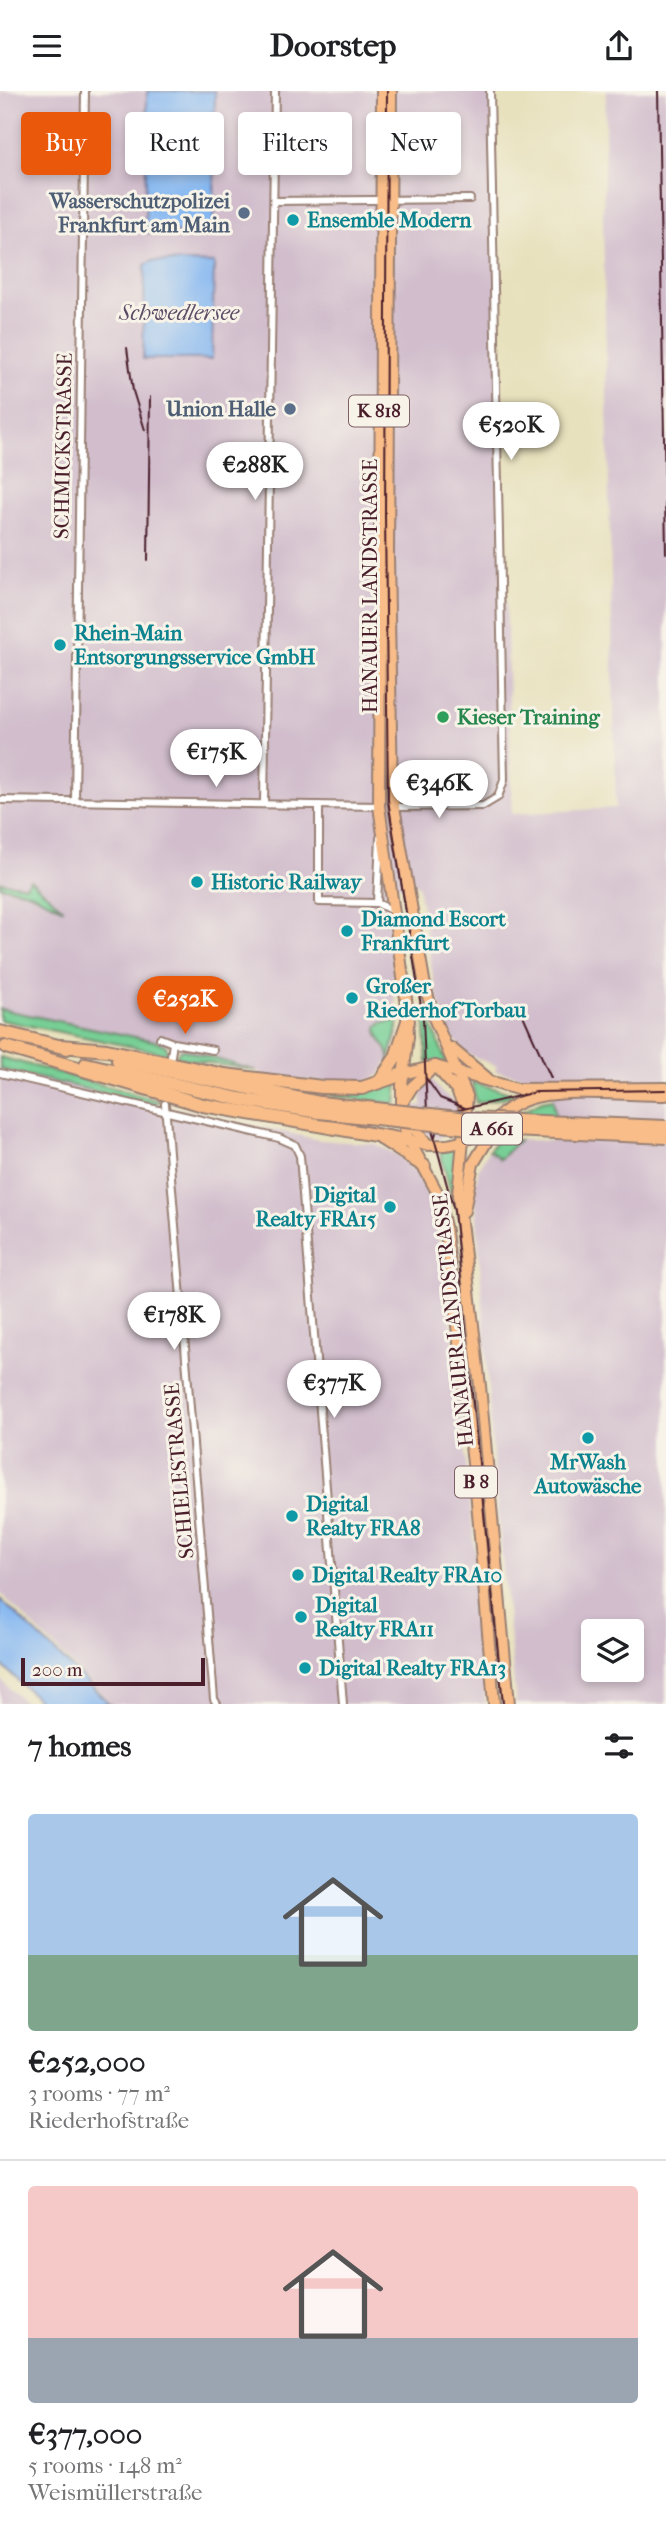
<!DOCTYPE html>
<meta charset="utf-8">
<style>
:root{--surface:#fff;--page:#f2f2f2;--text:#202124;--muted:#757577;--line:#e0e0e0;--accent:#ea580c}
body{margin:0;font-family:"IM FELL French Canon",serif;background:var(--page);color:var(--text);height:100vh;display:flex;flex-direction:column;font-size:26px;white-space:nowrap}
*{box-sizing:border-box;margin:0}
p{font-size:23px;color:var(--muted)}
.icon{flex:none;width:38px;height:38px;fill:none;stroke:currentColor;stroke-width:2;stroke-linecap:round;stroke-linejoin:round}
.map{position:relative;height:1613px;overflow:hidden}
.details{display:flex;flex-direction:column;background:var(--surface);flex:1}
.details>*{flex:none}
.banner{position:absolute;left:21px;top:21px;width:625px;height:63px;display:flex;gap:14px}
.controls{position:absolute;left:581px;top:1528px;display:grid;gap:14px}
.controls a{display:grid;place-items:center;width:63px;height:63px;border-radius:7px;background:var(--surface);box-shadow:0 4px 10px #0003;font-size:35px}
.scale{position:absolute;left:21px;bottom:18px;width:184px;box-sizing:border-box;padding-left:7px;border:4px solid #4a1f2b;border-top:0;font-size:19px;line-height:24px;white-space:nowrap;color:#4a1f2b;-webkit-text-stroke:5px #f7f3e8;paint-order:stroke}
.price{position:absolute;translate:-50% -60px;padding:0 16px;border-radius:24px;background:#fff;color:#222;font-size:23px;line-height:46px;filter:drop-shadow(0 2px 4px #0008)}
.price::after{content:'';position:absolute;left:50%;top:42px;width:21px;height:16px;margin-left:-10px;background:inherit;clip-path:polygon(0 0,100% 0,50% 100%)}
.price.selected{background:var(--accent);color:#fff}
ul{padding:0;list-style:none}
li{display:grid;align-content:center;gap:14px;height:371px;padding:0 28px}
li+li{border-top:2px solid var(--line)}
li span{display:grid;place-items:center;height:217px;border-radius:7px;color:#555}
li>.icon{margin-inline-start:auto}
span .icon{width:126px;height:126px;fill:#fffc;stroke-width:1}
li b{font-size:30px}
h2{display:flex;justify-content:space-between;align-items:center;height:84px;padding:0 28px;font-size:30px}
.pill{padding:0 24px;border-radius:7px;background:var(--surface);box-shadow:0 4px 10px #0003;font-size:24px;line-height:63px}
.pill.selected{background:var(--accent);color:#fff}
header{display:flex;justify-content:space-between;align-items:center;height:91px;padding:0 28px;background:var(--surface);font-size:32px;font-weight:700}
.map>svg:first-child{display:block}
.industrial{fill:#d1bdcc;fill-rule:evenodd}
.green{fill:#77cf95;stroke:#607760;stroke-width:2}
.water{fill:#85b7f1;stroke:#686b8e;stroke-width:2}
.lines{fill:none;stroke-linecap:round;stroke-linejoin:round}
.street-casing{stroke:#998074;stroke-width:10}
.primary-casing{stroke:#998074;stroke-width:14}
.highway-casing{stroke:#998074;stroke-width:16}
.street{stroke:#fff;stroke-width:6}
.primary{stroke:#f8bd89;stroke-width:10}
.highway{stroke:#f8bd89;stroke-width:12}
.tram{stroke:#4a1f2b;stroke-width:2}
.rail{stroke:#4a1f2b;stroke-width:2}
.highway-bridge-casing{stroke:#998074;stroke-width:16;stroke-linecap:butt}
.highway-bridge{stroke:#f8bd89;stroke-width:12}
.service-dot{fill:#5c6f8a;stroke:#f7f3e8;stroke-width:2.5}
.culture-dot{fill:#0f9aa8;stroke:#f7f3e8;stroke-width:2.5}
.leisure-dot{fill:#2e9e5b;stroke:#f7f3e8;stroke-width:2.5}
.labels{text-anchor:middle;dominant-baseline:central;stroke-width:6;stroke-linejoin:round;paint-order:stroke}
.shield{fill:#f7f3e8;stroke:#7e5f64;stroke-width:2}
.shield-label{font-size:19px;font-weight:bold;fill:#4a1f2b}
.service-label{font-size:21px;font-weight:bold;fill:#4e5e75;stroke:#f7f3e8;text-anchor:end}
.culture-label{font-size:21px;font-weight:bold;fill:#0d838f;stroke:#f7f3e8;text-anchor:start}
.street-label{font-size:21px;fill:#4a1f2b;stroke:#f7f3e8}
.leisure-label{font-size:21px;font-weight:bold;fill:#27864d;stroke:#f7f3e8;text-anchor:start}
.water-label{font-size:23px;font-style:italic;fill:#5c4d66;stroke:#f7f3e8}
</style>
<header><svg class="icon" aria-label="menu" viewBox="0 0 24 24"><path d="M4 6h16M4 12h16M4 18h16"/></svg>Doorstep<svg class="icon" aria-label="share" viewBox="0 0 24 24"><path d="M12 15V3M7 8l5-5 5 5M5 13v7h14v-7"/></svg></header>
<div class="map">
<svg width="666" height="1613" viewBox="0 0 666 1613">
<rect width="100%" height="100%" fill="#f7f3e8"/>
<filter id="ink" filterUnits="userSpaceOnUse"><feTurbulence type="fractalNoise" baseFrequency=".0143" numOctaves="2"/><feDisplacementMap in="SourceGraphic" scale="14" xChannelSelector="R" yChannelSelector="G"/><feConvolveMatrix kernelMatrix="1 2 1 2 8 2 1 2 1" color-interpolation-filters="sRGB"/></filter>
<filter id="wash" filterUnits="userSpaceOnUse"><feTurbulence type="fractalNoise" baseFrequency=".00686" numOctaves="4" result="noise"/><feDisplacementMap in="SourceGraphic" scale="28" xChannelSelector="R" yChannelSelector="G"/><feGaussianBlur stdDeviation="1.57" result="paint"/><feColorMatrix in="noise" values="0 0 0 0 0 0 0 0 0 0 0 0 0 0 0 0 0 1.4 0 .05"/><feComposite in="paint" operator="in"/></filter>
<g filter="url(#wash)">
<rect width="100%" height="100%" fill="#e8e1bd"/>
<g class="industrial">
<path d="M0,0H492L512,723L616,717L603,129L606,0H666V1613H516L494,1382L475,1098L479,1076L489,1059L500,1068L519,1049L558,1050L550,991L495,980L497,975L467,963L450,943L435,897L418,793L386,796L398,943L394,959L380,984L361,993L265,987L257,980L159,951L0,918ZM593,1540H632V1578H593Z"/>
<polygon points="0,978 319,1049 375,1053 399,1065 418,1084 434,1119 450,1218 479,1499 485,1613 112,1613 0,1502"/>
<polygon points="433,985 435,985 432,989 442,1002 457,1011 460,1017 456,1034 439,1048 424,1043 414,1024 413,1014 422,1015 421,992"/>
<polygon points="0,1588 26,1613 0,1613"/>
</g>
<g class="green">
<polygon points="30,789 64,818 28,801 0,795 0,791 26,795"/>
<polygon points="0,918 159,951 166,955 168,963 0,929"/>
<polygon points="424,921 426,921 447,972 427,971"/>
<path d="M399,930L389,971C391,956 376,950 377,936L382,932Z"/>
<polygon points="180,959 185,959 257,980 175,966"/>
<polygon points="0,966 19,971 160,1010 154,1014 0,978"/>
<polygon points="398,989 396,1013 332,1005 332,1001"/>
<polygon points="472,991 517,1004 476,1012"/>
<polygon points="553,1008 555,1025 517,1023 542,1010"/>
<polygon points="499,1047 519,1049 500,1068 489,1059"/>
<polygon points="457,1057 453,1108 440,1061"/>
</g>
<g class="water">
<polygon points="147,0 215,0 214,141 145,142"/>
<polygon points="152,170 214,172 212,268 143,268 145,174"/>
<polygon points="0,1508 110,1613 42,1613 0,1572"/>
</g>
</g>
<g filter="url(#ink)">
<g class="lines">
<defs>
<g id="street">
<polyline points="274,110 470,108"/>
<polyline points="0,709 379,715"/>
<polyline points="75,710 85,0"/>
<polyline points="264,713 275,0"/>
<polyline points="319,714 319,811 377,812 393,820"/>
<polyline points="394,716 483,715 498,706 504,689 490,0"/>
<polyline points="377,812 380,747"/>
<polyline points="160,947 173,952 171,965"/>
<polyline points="173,952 213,959"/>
<polyline points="0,982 279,1047 295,1054 300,1065 343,1613"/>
<polyline points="165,1013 214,1608 217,1613"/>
</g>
<g id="primary">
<polyline points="382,0 379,715 407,915 408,946 402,994 402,1027 407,1045 437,1101 446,1140 476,1398 494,1613"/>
<polyline points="391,0 388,465 392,704 425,895 434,927 467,1005 458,1104 480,1295 509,1613"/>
<polyline points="451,957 487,987"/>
<polyline points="435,975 456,998 464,1015"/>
<polyline points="403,983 435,975 517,998 666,997"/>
<polyline points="402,1012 412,996 435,975"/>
<polyline points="405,1027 428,1054"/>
<path d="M410,1050C483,1069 482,1019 536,1006C571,998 628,1004 666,1004"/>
<polyline points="464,1120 473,1073 498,1032"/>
</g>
<g id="highway">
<polyline points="0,941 67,957"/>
<polyline points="61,955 107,959 225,984 322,996 362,997 403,983"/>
<polyline points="6,956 203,1014 410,1050"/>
<polyline points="118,969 320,1012"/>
<polyline points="86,973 239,1008 319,1021"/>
<polyline points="380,990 396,966 408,930"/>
<polyline points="381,1047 424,1075"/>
</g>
</defs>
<use href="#street" class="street-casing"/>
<use href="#primary" class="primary-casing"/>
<use href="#highway" class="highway-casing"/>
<use href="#street" class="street"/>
<use href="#primary" class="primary"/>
<use href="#highway" class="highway"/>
<g class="tram">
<polyline points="387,0 385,424 388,709 423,928 427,1021 454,1120 503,1613"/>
<polyline points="518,913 551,987"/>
<polyline points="426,987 440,1007 465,1017"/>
<polyline points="434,1049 438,1034 450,1021 536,1001 666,999"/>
</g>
<g class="rail">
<polyline points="658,0 666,462"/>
<polyline points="127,257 133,300 145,339"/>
<polyline points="148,469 150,306"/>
</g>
<defs>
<g id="highway-bridge">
<polyline points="320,1012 468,1028 666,1036"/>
<polyline points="319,1021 470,1037 666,1046"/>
</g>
</defs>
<use href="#highway-bridge" class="highway-bridge-casing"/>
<use href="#highway-bridge" class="highway-bridge"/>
</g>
</g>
<g class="service-dot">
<circle cx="244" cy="122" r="7"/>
<circle cx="290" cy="318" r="7"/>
</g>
<g class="culture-dot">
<circle cx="293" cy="129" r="7"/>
<circle cx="60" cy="554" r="7"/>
<circle cx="197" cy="791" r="7"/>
<circle cx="347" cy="840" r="7"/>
<circle cx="352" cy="907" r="7"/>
<circle cx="390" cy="1116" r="7"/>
<circle cx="588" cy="1347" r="7"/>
<circle cx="292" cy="1425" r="7"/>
<circle cx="298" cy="1484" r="7"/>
<circle cx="301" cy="1526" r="7"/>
<circle cx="305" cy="1577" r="7"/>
</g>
<circle class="leisure-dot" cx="443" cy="626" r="7"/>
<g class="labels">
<g class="shield">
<rect x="349" y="304.5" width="60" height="31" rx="5"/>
<rect x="462" y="1022.5" width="60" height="31" rx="5"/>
<rect x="455" y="1375.5" width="42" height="31" rx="5"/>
</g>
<g class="shield-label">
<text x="379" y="320">K 818</text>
<text x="492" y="1038">A 661</text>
<text x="476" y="1391">B 8</text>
</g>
<g class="service-label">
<text x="230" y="110">Wasserschutzpolizei<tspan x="230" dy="24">Frankfurt am Main</tspan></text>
<text x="276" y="318">Union Halle</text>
</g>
<g class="culture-label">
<text x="307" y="129">Ensemble Modern</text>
<text x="74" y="542">Rhein-Main<tspan x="74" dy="24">Entsorgungsservice GmbH</tspan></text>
<text x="211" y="791">Historic Railway</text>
<text x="361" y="828">Diamond Escort<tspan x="361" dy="24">Frankfurt</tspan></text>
<text x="366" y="895">Großer<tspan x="366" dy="24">Riederhof Torbau</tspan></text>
<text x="376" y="1104" text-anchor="end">Digital<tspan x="376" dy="24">Realty FRA15</tspan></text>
<text x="588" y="1371" text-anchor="middle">MrWash<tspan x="588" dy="24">Autowäsche</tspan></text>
<text x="306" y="1413">Digital<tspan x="306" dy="24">Realty FRA8</tspan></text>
<text x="312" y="1484">Digital Realty FRA10</text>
<text x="315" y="1514">Digital<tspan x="315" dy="24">Realty FRA11</tspan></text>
<text x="319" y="1577">Digital Realty FRA13</text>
</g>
<g class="street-label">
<text transform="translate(63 355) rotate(-89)">SCHMICKSTRASSE</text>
<text transform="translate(370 495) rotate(-90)">HANAUER LANDSTRASSE</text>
<text transform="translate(453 1229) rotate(-96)">HANAUER LANDSTRASSE</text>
<text transform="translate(179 1380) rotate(-95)">SCHIELESTRASSE</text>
</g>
<g class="leisure-label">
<text x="457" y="626">Kieser Training</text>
</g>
<g class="water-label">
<text x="179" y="221">Schwedlersee</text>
</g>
</g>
</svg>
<div class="controls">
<a><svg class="icon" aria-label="layers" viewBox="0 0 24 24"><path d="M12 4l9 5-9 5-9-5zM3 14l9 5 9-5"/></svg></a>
</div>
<div class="scale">200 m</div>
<b class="price" style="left:511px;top:371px">€520K</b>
<b class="price" style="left:255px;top:411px">€288K</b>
<b class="price" style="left:216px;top:698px">€175K</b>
<b class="price" style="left:439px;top:729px">€346K</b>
<b class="price selected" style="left:185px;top:945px">€252K</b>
<b class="price" style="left:174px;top:1261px">€178K</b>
<b class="price" style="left:334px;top:1329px">€377K</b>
<div class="banner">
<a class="pill selected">Buy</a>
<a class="pill">Rent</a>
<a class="pill">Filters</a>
<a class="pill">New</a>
</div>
</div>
<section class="details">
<h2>7 homes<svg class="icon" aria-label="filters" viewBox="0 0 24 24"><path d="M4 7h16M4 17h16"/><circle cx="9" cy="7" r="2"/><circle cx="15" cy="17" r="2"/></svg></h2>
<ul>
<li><span style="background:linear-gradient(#a9c7e8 65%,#7fa58c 0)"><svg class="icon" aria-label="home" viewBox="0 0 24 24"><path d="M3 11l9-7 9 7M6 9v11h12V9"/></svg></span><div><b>€252,000</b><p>3 rooms · 77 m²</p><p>Riederhofstraße</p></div></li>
<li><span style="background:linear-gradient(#f6c9c9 70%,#9aa5b1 0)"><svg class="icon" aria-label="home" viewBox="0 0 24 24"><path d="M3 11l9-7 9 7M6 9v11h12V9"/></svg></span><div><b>€377,000</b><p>5 rooms · 148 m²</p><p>Weismüllerstraße</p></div></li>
</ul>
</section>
